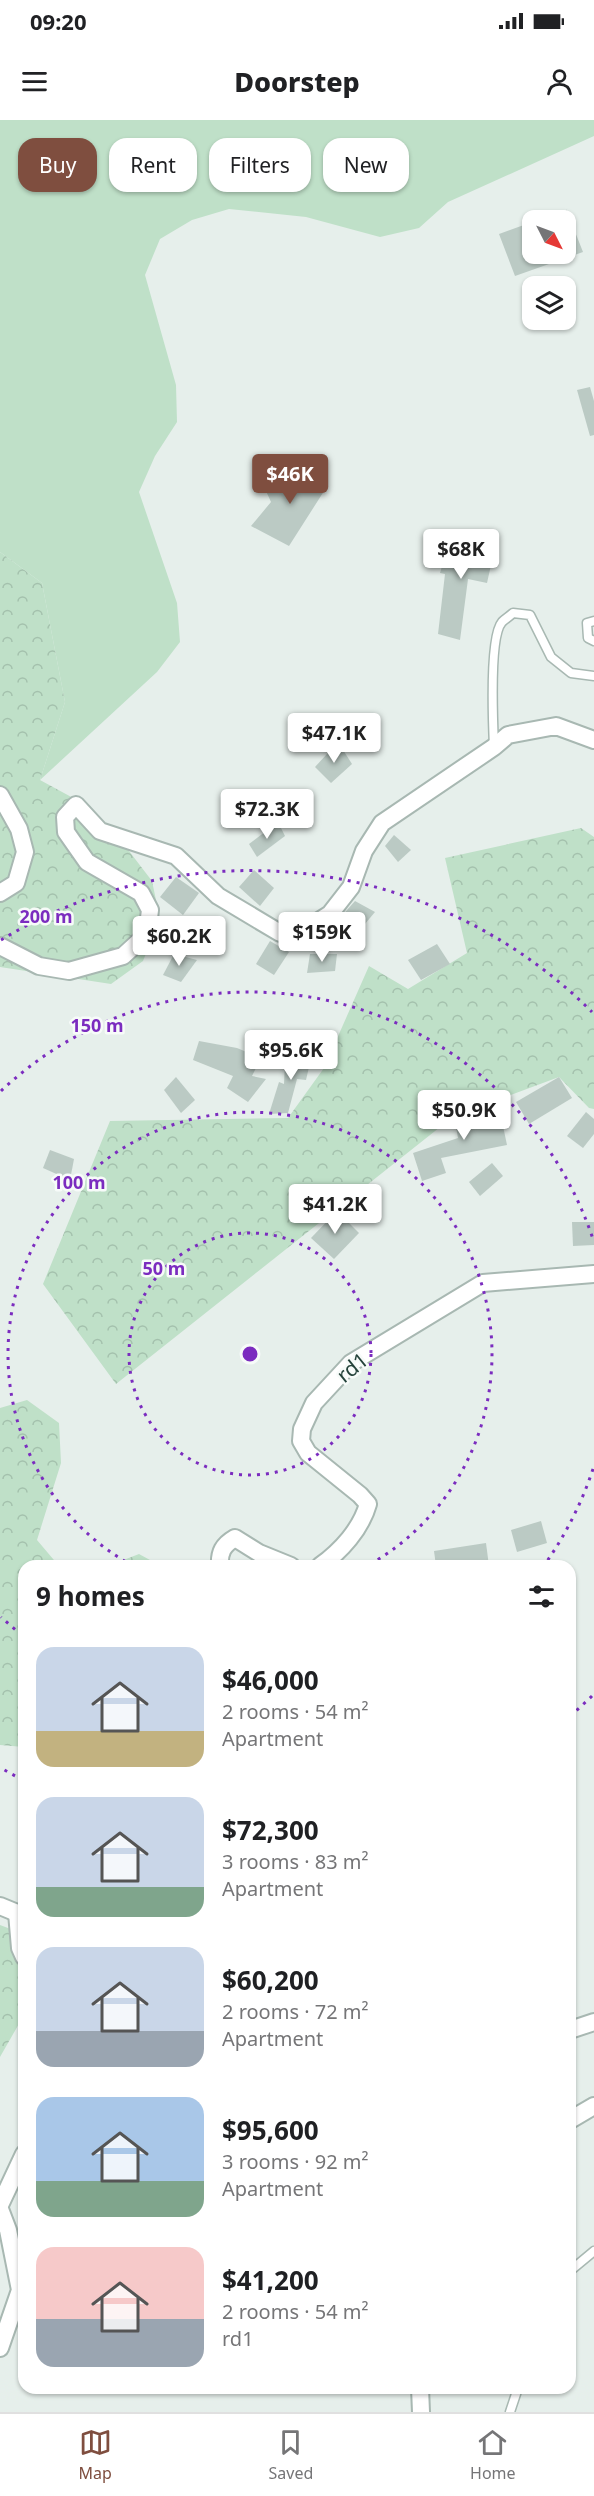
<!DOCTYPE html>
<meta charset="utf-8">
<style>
:root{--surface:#fff;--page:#f2f2f2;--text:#202124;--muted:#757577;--line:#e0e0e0;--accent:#7f4e3f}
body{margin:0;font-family:"Noto Sans",sans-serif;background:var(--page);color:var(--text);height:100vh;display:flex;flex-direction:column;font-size:22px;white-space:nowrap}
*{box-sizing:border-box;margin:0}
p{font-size:20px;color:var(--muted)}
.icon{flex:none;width:33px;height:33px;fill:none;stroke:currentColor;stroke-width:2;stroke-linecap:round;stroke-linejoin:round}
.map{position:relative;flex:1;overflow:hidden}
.side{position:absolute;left:18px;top:1440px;width:558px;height:834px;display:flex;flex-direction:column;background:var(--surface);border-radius:18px;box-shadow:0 2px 4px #0004}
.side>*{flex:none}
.banner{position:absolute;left:18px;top:18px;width:558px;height:54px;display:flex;gap:12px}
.needle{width:39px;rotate:132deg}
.controls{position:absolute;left:522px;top:90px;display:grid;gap:12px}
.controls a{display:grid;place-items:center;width:54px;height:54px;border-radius:12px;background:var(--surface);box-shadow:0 2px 4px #0004;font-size:30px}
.price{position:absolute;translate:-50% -51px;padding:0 14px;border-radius:6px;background:#fff;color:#222;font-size:20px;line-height:39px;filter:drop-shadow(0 2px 3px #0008)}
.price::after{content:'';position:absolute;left:50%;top:36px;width:18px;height:14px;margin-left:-9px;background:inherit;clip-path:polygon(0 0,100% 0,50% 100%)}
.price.active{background:var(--accent);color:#fff}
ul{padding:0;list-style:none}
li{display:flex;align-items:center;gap:18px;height:150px;padding:0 18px}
li span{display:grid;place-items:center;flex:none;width:168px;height:120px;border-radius:18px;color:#555}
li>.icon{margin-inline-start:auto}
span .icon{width:72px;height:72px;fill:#fffc;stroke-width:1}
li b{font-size:26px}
h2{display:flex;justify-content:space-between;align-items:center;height:72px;padding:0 18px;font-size:26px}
.chip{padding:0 21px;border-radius:18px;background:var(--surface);box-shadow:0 2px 4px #0004;font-size:21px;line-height:54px}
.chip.active{background:var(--accent);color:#fff}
.status{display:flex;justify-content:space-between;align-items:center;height:42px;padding:0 30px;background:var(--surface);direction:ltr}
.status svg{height:16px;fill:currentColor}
header{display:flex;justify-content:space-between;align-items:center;height:78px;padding:0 18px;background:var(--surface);font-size:27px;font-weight:800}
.tab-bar{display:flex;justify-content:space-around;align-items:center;height:84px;border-top:2px solid var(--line);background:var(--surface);font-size:16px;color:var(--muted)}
.tab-bar a{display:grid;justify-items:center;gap:3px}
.tab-bar .active{color:var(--accent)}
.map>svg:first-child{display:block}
.grass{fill:#bfe0c8}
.forest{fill:url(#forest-crowns)}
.building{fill:#bbcac4}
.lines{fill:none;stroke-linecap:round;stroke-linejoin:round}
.service-casing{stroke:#a8b8b2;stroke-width:11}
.minor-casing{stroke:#a8b8b2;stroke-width:20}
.service{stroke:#fff;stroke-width:8}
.minor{stroke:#fff;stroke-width:16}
.ring{fill:none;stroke:#7b2cbf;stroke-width:3;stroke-dasharray:3 6}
.labels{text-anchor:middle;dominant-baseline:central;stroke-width:5;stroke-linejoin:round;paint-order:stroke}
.street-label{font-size:21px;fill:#24423a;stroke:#f7fbf9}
.centre{fill:#7b2cbf;stroke:#f7fbf9;stroke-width:3}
.ring-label{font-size:18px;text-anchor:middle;font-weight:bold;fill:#7b2cbf;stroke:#f7fbf9;stroke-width:5;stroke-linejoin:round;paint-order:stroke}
</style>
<div class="status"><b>09:20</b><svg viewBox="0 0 49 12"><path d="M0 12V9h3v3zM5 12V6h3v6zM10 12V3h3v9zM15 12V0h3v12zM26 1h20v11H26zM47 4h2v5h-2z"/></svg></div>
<header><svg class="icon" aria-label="menu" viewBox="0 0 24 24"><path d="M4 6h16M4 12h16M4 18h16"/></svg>Doorstep<svg class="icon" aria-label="person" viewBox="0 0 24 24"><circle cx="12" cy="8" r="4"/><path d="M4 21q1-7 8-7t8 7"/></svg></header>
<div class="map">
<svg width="594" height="2292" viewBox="0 0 594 2292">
<defs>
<pattern id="forest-crowns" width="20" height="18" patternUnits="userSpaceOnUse" patternTransform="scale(1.5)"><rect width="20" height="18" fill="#bfe0c8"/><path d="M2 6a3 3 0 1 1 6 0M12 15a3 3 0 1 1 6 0" fill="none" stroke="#a4c1ad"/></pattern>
</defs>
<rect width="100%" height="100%" fill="#e6efeb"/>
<polygon class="grass" points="0,0 594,0 594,16 448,82 419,108 380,117 306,97 229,89 192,100 160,119 145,155 176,265 177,302 155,336 139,372 177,483 180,522 157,552 40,660 65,582 42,463 0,432"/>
<g class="forest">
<polygon points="0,432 42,463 65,582 40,660 75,679 129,731 152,761 160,799 143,841 111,864 0,847"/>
<polygon points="581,708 594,717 594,989 589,988 559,957 454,996 116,1264 43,1164 110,1001 288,998 324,948 369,846 408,869 467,833 445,738"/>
<polygon points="27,1280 59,1303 61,1343 37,1420 59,1446 24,1446 24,1627 0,1625 0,1288"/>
<polygon points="139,1434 161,1446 108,1446"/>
<polygon points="0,1805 16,1811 24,1823 24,1895 0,1937"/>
</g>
<g class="building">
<polygon points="566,89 583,132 515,156 499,114 532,102 532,134 566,134"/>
<polygon points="590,267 594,281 594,315 590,316 577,270"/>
<polygon points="294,343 326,368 289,426 251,406 271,382 266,371 273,370"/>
<polygon points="451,415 495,427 487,463 468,459 460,520 438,514 445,454 440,453"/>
<polygon points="338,622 352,644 331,663 315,647"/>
<polygon points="278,702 285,716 257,737 249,724"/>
<polygon points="394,715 411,730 398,742 385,726"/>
<polygon points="254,750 274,768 260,786 239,767"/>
<polygon points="176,757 199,773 183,795 160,777"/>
<polygon points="355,781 375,792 349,823 331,808"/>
<polygon points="270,821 289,832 274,855 256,844"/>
<polygon points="437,824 450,844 421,860 408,840"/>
<polygon points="174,834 197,840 181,862 163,855"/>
<polygon points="310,834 337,834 335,851 307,853"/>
<polygon points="199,921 237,928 261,938 252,956 266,959 248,982 227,968 233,956 193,940"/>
<polygon points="288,931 312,934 306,960 297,959 288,993 269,994 279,962 284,964 285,942"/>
<polygon points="176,957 195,980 181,993 164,970"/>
<polygon points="559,957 572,978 529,1004 516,982"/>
<polygon points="499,987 507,1025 441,1038 446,1053 422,1061 413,1033 458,1018 454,996"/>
<polygon points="586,992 594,999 594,1014 583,1028 567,1016"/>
<polygon points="50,1030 74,1039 70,1060 43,1048"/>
<polygon points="492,1043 503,1056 480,1076 469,1062"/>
<polygon points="337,1091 359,1113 334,1139 311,1118"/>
<polygon points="572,1102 594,1102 594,1125 573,1126"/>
<polygon points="541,1401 547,1423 517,1432 511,1410"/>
<polygon points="486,1423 489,1446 436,1446 434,1431"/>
</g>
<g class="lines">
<defs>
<g id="service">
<polyline points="594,501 587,503 588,518 594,521"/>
<path d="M494,627C493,604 489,517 502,502C505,499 510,496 513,493L530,495L551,537L571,553L594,556"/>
<polyline points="570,2151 594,2131"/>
<polyline points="510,2292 518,2268"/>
</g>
<g id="minor">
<polyline points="0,675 19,709 25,732 16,763 0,773"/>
<polyline points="0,826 39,846 69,851 123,836 147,814 150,790 141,773 87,742 66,712 65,697 76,685 100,711 176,736 218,776 280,813 311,806 330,794 351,767 364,731 382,703 494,627 508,615 556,606 594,620"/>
<path d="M220,1446C219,1432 223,1425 235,1418L259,1433L291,1446"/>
<path d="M320,1446C341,1431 361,1409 368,1384L360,1375L308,1333L301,1321L302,1309L314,1283L351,1243L483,1163L594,1154"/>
<polyline points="0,1786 17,1793 24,1791"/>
<polyline points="17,1793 20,1828 24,1837"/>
<polyline points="570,1910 594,1902"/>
<polyline points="570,2000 594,1986"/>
<polyline points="0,2085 24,2034"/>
<polyline points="0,2089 8,2110 20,2170 0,2228"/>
<polyline points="420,2268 421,2292"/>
</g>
</defs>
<use href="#service" class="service-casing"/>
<use href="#minor" class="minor-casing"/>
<use href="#service" class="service"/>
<use href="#minor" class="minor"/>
</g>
<g class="ring">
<circle cx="250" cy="1234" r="121"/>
<path d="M133 1446A242 242 0 1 1 367 1446"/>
<path d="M593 1349A362 362 0 0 1 545 1444M22 1515A362 362 0 0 1 1 1497M1 971A362 362 0 0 1 593 1119"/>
<path d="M592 1576A483 483 0 0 1 570 1596M23 1660A483 483 0 0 1 1 1648M1 820A483 483 0 0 1 592 892"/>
</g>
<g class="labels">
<g class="street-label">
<text transform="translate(352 1247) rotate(-39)">rd1</text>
</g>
</g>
<circle cx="250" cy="1234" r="9" class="centre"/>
<g class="ring-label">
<text x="46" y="803">200 m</text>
<text x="97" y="912">150 m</text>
<text x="79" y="1069">100 m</text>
<text x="164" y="1155">50 m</text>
</g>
</svg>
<div class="controls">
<a><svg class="needle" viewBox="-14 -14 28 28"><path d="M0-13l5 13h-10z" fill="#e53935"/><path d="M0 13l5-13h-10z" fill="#757577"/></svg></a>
<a><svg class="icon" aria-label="layers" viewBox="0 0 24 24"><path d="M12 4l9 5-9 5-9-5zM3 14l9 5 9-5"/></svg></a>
</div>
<b class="price active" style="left:290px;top:385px">$46K</b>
<b class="price" style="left:461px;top:460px">$68K</b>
<b class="price" style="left:334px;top:644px">$47.1K</b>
<b class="price" style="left:267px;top:720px">$72.3K</b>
<b class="price" style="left:322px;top:843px">$159K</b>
<b class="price" style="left:179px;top:847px">$60.2K</b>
<b class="price" style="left:291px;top:961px">$95.6K</b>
<b class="price" style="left:464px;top:1021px">$50.9K</b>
<b class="price" style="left:335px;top:1115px">$41.2K</b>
<div class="banner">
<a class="chip active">Buy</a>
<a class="chip">Rent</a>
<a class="chip">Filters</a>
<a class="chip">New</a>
</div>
<section class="side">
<h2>9 homes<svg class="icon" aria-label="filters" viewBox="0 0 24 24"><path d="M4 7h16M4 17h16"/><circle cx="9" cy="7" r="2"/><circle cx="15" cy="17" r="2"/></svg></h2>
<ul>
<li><span style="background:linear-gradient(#c9d6e8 70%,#c2b280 0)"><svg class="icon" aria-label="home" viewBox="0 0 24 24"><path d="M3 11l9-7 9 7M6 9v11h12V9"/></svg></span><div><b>$46,000</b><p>2 rooms · 54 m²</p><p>Apartment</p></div></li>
<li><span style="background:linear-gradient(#c9d6e8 75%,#7fa58c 0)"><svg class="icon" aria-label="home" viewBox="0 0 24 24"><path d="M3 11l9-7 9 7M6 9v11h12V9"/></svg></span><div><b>$72,300</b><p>3 rooms · 83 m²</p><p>Apartment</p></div></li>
<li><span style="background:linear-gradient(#c9d6e8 70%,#9aa5b1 0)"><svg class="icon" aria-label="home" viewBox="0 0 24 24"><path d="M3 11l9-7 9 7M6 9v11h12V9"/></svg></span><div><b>$60,200</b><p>2 rooms · 72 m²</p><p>Apartment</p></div></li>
<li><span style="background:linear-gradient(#a9c7e8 70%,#7fa58c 0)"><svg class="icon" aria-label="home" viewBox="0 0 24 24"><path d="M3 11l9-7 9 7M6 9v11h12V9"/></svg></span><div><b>$95,600</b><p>3 rooms · 92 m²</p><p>Apartment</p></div></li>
<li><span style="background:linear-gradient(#f6c9c9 60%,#9aa5b1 0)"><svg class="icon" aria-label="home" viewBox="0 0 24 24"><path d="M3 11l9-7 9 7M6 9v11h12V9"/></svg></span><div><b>$41,200</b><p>2 rooms · 54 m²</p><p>rd1</p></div></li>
</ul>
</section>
</div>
<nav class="tab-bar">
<a class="active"><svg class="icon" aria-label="map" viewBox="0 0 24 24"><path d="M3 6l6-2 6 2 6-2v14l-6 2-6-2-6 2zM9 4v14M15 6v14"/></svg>Map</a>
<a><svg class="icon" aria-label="saved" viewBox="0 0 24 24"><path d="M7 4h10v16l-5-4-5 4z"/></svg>Saved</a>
<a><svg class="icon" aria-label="home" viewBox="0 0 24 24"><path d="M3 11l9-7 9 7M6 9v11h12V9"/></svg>Home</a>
</nav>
